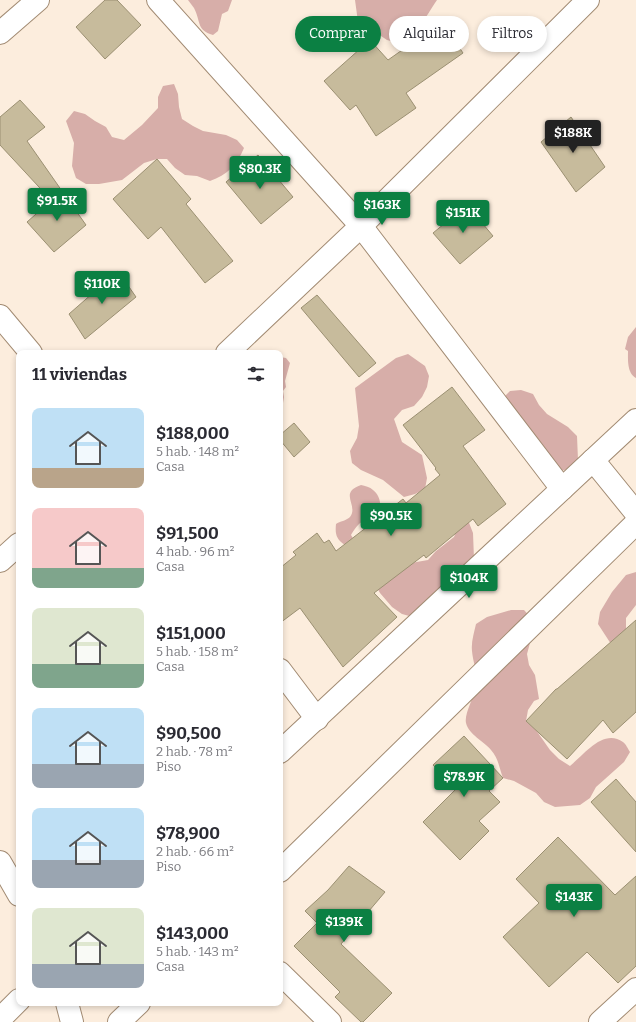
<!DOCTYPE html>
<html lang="es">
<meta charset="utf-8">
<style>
:root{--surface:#fff;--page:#f2f2f3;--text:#2b2b33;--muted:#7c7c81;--accent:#0b8043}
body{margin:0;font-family:Bitter,serif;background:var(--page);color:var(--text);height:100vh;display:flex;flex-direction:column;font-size:15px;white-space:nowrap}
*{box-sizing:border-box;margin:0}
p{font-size:13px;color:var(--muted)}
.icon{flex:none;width:22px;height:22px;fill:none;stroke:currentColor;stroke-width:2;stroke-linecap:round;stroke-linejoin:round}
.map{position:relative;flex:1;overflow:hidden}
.panel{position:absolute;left:16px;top:350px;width:267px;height:656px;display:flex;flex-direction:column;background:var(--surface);border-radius:8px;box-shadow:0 2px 6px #0003}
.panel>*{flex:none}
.hud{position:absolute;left:295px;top:16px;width:281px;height:36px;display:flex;gap:8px}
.price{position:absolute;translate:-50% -34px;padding:0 9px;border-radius:4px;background:var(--accent);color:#fff;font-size:13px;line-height:26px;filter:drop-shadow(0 1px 2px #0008)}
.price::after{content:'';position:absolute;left:50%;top:24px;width:12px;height:9px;margin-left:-6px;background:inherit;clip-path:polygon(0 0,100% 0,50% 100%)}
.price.current{background:#222;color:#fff}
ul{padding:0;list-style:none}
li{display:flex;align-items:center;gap:12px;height:100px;padding:0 16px}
li span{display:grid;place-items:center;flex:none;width:112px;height:80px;border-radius:8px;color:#555}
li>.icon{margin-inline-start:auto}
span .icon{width:48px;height:48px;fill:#fffc;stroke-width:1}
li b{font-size:17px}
h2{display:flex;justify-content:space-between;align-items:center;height:48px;padding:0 16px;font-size:17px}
.pill{padding:0 14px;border-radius:18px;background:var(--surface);box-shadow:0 2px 6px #0003;font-size:14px;line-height:36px}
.pill.current{background:var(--accent);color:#fff}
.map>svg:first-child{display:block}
.forest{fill:#d7aea9}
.building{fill:#c7bb9c;stroke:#9b9072}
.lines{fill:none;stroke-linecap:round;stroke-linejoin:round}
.street-casing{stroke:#a28b73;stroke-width:24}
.street{stroke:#fff;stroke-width:22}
</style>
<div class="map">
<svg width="636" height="1022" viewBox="0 0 636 1022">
<rect width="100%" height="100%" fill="#fceddd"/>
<g class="forest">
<path d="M188,0H232L228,11L222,14L218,31L213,35C196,30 201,21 194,8C192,5 190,3 188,0Z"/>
<path d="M355,0H437C425,18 418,33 398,43L387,40L378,34L366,31L358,22Z"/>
<path d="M174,84L178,94L179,107L182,119L193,126L203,131L226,135L237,140L244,148C237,165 227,175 210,181L197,176L185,175L175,168L167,159H157L144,163L122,180L99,184H86L76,178L72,166L74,143L66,121L74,111L85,114L95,121L106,127L112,137L124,140L142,125L158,108V97L163,86Z"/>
<path d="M636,327V378C627,373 628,360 628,351L625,349L628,337Z"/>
<polygon points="408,354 425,366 429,376 427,387 422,397 414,406 402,410 394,419 402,442 422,455 427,478 425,489 415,494 404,497 383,480 361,470 352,463 350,451 357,438 359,426 355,388 396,358"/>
<polygon points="280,357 286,358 290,363 285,381 286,387 283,391 284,397 283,403 280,403"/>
<polygon points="521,390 533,394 539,405 547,414 568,427 577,436 578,460 568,469 557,472 502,399 510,391"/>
<path d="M361,485C365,486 370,487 373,490C381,496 383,509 376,516C373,519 368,519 364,521C358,523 354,530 351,535L354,540L345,545C336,539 335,534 336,524C340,521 346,521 350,517C359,505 338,493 361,485Z"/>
<polygon points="466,515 473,533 474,559 413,617 402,614 392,607 380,593 377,588 411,563 428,560 436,551 454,537 458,527"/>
<polygon points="636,572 636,605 626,618 626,630 611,644 598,624 600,612 612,592 626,575"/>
<path d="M511,610H524L533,620L535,632L530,643L527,654L529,665L535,675L539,699L534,701L528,710L526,721L536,730L550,750L559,759L570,766C584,755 603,728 623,742C626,744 628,749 630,752L624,762L605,779L596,787L590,798L580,805L555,807L544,802L536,793L514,781L503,778C499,768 499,759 491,750C484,741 469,735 466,723C464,714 474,697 476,688C479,675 473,664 472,651C471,642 474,633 476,624L487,617Z"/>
</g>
<g class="building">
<polygon points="105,0 117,0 141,25 105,59 76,27"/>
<polygon points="442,22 463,53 406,93 416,108 376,136 356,105 350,110 324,81 370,40 388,60"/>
<polygon points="20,100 45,127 27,141 62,191 51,200 0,145 0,117"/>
<polygon points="571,117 605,167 576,192 541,142"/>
<polygon points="258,155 293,197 261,224 226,182"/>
<polygon points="157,159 191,199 186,204 233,261 205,283 161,227 148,239 113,199"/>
<polygon points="62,191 86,225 54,252 27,222"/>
<polygon points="467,205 493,236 460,264 433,233"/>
<polygon points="118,271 136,297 85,339 69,314"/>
<polygon points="317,295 376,363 359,377 301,308"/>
<polygon points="452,387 485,430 463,446 506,504 478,526 473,519 426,558 424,555 374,593 397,617 343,667 300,608 280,623 280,568 296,555 293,552 317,533 324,543 329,540 336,551 403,499 406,503 440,475 435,469 436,468 403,425"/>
<polygon points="294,423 310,442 294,457 280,440 280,435"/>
<polygon points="636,620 636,712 613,733 603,720 567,759 526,721 556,689 557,689"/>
<polygon points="464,736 503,778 489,791 500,802 479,821 489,831 460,860 423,822 456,789 433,765"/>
<polygon points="616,779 636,802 636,852 591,802"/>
<polygon points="558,837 615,895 636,876 636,966 618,983 587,952 549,987 503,937 539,903 516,879"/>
<polygon points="349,866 385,892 341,944 392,993 363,1022 361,1022 335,997 340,992 294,946 317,923 305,911 328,890"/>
</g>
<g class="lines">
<defs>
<g id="street">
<polyline points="158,0 361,226 562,489"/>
<polyline points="0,33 38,0"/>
<polyline points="0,316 31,353"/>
<polyline points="227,353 361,226 588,0"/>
<polyline points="593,460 636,513"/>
<polyline points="0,561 19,544"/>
<polyline points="280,670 317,719"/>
<polyline points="280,752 636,420"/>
<polyline points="0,862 19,895"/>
<polyline points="280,871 636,523"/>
<polyline points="280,973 330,1022"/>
<polyline points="67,1003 72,1022"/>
<polyline points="0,1019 19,1000"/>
<polyline points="119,1022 139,1003"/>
<polyline points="600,1022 636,989"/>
</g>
</defs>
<use href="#street" class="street-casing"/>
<use href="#street" class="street"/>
</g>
</svg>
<b class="price current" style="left:573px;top:154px">$188K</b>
<b class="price" style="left:260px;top:190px">$80.3K</b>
<b class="price" style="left:57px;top:222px">$91.5K</b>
<b class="price" style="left:382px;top:226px">$163K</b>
<b class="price" style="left:463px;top:234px">$151K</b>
<b class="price" style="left:102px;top:305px">$110K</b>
<b class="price" style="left:391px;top:537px">$90.5K</b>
<b class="price" style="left:469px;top:599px">$104K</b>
<b class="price" style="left:464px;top:798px">$78.9K</b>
<b class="price" style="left:574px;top:918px">$143K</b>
<b class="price" style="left:344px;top:943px">$139K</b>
<div class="hud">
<a class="pill current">Comprar</a>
<a class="pill">Alquilar</a>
<a class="pill">Filtros</a>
</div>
<section class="panel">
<h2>11 viviendas<svg class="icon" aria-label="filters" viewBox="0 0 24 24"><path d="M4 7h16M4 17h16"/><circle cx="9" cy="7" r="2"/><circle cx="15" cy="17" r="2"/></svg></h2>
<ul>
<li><span style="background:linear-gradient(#bfe0f5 75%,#b9a48a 0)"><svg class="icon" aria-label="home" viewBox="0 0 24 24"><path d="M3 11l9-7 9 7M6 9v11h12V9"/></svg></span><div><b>$188,000</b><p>5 hab. · 148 m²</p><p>Casa</p></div></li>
<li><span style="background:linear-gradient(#f6c9c9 75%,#7fa58c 0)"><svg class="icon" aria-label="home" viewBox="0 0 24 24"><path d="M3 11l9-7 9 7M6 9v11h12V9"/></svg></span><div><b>$91,500</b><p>4 hab. · 96 m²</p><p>Casa</p></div></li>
<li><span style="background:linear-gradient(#dfe7d0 70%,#7fa58c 0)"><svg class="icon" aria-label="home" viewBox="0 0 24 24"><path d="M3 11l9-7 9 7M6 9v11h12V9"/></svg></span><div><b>$151,000</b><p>5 hab. · 158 m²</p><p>Casa</p></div></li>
<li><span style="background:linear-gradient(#bfe0f5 70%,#9aa5b1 0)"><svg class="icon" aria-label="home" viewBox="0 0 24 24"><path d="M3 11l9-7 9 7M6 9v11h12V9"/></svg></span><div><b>$90,500</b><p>2 hab. · 78 m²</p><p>Piso</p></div></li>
<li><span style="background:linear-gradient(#bfe0f5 65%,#9aa5b1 0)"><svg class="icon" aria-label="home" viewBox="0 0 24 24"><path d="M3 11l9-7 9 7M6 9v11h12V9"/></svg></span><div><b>$78,900</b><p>2 hab. · 66 m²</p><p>Piso</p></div></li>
<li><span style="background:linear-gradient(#dfe7d0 70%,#9aa5b1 0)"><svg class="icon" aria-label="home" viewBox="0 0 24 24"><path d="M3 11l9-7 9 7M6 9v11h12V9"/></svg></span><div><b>$143,000</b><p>5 hab. · 143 m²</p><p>Casa</p></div></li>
</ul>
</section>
</div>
